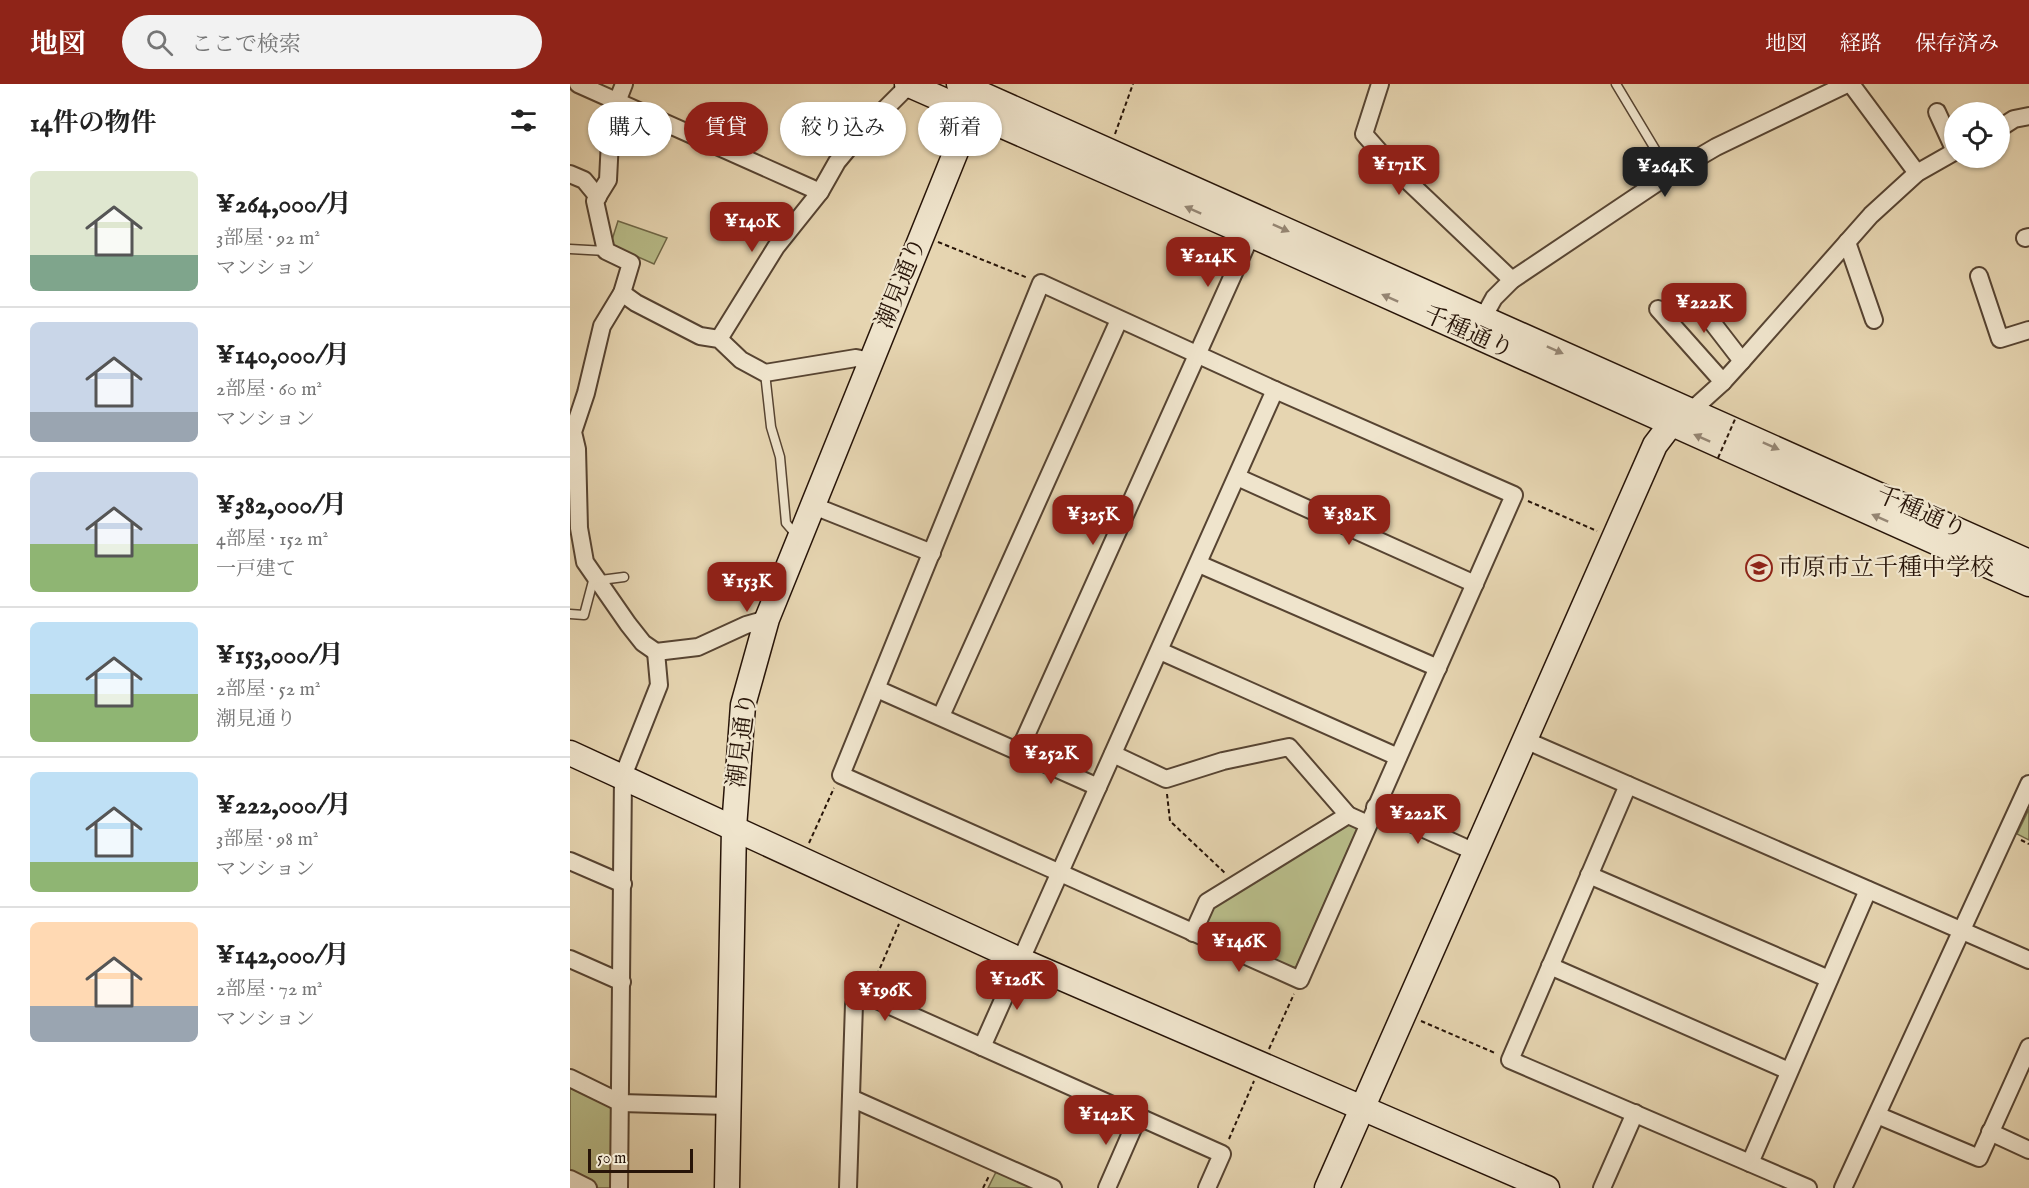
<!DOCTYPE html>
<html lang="ja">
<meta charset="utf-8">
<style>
:root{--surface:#fff;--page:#f2f2f2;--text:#222;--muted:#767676;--line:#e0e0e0;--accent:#8f2418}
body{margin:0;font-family:"IM FELL English","Noto Serif JP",serif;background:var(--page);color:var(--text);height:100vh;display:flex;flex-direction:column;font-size:22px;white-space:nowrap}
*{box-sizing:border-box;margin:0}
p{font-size:20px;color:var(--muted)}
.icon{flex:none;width:33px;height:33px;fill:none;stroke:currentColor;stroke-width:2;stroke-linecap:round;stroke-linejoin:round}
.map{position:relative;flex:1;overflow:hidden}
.side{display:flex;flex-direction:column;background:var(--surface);width:570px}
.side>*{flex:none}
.banner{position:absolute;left:18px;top:18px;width:570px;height:54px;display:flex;gap:12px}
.controls{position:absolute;left:1374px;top:18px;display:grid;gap:12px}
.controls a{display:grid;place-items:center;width:66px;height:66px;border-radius:50%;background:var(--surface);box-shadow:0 2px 4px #0004;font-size:30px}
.scale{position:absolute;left:18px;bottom:15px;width:105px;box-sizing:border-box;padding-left:6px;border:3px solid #271408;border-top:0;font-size:16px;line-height:21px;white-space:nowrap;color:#271408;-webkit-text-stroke:4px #efe4cc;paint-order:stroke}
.price{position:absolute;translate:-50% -51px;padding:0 14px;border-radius:12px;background:var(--accent);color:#fff;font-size:20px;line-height:39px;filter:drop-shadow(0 2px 3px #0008)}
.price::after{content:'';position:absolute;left:50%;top:36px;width:18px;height:14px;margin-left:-9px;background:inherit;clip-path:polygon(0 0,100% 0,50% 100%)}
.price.active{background:#222;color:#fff}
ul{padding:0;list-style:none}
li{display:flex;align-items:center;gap:18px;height:150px;padding:0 30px}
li+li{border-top:2px solid var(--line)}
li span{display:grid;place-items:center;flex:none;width:168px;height:120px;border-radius:9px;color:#555}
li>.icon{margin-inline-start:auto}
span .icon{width:72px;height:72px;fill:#fffc;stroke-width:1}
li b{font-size:26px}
h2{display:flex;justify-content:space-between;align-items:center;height:72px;padding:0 30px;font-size:26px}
.chip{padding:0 21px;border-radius:27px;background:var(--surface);box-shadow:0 2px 4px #0004;font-size:21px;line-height:54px}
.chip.active{background:var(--accent);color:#fff}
header{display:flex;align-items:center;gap:36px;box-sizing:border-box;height:84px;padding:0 30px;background:var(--accent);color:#fff}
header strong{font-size:28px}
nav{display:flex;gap:33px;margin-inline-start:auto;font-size:21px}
.search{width:420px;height:54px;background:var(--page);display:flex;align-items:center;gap:15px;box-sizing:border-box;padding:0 21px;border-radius:33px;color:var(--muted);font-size:22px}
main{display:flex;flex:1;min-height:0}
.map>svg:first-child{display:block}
.green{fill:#b8bc89;stroke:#706848;stroke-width:1.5}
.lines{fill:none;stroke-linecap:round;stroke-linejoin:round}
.lane-casing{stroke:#574432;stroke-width:11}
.street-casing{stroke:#574432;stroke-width:20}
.secondary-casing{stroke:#271408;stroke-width:27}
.path{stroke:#271408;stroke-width:2;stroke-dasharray:4.5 3;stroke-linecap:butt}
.lane{stroke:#efe4cc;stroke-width:8}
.street{stroke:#efe4cc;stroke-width:16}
.secondary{stroke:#efe4cc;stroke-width:24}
.path-bridge{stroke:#271408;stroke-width:2;stroke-dasharray:4.5 3;stroke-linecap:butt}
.oneway{fill:#958674}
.labels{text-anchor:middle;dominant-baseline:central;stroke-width:4.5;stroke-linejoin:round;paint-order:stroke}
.street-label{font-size:24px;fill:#271408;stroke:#efe4cc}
.poi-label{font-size:24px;fill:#271408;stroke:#efe4cc;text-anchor:start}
</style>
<header>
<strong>地図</strong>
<div class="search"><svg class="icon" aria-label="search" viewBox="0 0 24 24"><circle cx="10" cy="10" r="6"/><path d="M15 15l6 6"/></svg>ここで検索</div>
<nav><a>地図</a><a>経路</a><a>保存済み</a></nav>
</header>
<main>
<section class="side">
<h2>14件の物件<svg class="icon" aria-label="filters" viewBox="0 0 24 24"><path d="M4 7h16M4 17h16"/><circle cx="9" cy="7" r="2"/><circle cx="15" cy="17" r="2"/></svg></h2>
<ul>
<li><span style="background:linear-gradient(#dfe7d0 70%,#7fa58c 0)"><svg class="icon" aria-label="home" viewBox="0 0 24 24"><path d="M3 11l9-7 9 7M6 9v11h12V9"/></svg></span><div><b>¥264,000/月</b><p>3部屋 · 92 m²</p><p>マンション</p></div></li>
<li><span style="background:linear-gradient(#c9d6e8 75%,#9aa5b1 0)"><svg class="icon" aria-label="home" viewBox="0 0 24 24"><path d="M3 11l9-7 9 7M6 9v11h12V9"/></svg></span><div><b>¥140,000/月</b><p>2部屋 · 60 m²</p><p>マンション</p></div></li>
<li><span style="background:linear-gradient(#c9d6e8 60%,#8fb573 0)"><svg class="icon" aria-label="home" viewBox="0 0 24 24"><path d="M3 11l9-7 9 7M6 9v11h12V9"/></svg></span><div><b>¥382,000/月</b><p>4部屋 · 152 m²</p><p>一戸建て</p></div></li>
<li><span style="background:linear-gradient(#bfe0f5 60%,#8fb573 0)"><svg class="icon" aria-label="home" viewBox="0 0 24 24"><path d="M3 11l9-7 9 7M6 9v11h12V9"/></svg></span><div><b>¥153,000/月</b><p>2部屋 · 52 m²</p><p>潮見通り</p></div></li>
<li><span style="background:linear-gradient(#bfe0f5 75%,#8fb573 0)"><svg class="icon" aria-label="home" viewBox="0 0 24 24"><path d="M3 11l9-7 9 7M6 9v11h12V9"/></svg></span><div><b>¥222,000/月</b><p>3部屋 · 98 m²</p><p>マンション</p></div></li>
<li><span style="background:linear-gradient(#ffd9b3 70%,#9aa5b1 0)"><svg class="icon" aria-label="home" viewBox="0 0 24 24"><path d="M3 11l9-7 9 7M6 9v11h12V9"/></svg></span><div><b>¥142,000/月</b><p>2部屋 · 72 m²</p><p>マンション</p></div></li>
</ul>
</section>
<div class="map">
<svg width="1459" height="1104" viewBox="0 0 1459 1104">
<rect width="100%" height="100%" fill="#e6d5b1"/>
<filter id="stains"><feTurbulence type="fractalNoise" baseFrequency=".00333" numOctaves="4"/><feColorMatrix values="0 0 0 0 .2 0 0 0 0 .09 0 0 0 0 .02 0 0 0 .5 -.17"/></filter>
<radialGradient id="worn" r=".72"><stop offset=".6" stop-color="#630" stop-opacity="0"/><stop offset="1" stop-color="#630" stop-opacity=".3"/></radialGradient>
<g class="green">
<polygon points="48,137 97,154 84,180 48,164 41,159"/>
<polygon points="1459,725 1459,756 1447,750"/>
<polygon points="774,738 784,740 787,745 726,883 718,884 633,847 641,820"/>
<polygon points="0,994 51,1019 49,1104 18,1104 0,1095"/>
<polygon points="426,1088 464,1104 418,1104"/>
</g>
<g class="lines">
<defs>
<g id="lane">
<polyline points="1046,0 1100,90"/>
<polyline points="0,165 36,167"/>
<polyline points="195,289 201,343 210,373 216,439 228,453"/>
<polyline points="0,530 14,531 23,497 54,493"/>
</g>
<g id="street">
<polyline points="8,0 250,108"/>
<polyline points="54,0 47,18 40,56 38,96 25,117 36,167 61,179 52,209 32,242 16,309 3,348 7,365 9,444 15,478 58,540 73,559 86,568 128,563 176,541 197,535"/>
<polyline points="810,0 794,50 823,83 942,196"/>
<polyline points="1281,0 1347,89"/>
<polyline points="1367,28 1384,65"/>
<polyline points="1430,44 1444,35 1459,32"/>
<polyline points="0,90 14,96 28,113"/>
<polyline points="1455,154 1459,153"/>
<polyline points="1277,158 1304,236"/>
<polyline points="1409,192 1430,255 1459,246"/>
<polygon points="471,199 705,306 944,411 730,896 271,691"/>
<polyline points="52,209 66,219 130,252 149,255 171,276 195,289 286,274 300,277"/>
<polyline points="1128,220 1172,277"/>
<polyline points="1088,225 1153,298"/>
<polyline points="913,234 924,214 942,196 1100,90 1146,63 1277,0"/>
<polyline points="149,255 206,163 250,108 267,78 292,48 339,1"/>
<polyline points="1122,326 1153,298 1172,277 1301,131 1347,89 1384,68"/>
<polyline points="667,393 905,500"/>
<polyline points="244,422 362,469"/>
<polyline points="629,480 868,584"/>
<polyline points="590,567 828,673"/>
<polyline points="307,605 528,703"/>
<polyline points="371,632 549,236"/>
<polyline points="955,656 1459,876"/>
<polyline points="449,667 681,151"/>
<polyline points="543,670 596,695 653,677 719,663 778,731 798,740"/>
<polyline points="1058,701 940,976 1238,1104"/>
<polyline points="805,723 905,768"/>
<polyline points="0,777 53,800"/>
<polyline points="1019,791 1259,895"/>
<polyline points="623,849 637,818 778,731"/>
<polyline points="0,875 52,898"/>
<polyline points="980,882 1219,987"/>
<polyline points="412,963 705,306"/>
<polyline points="0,994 51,1019 158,1022"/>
<polyline points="281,1014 483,1104"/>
<polyline points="1307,1031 1409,1074 1459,963"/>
<polyline points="1420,1048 1459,1066"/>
<polyline points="1180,1079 1298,806"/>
<polyline points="0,1095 18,1104"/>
<polyline points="49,1104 53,692 89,601 86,568"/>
<polyline points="278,1104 284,920 298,912 652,1070 637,1104"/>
<polyline points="537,1104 568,1033"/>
<polyline points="1032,1104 1065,1029"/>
<polyline points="1273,1104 1459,700"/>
</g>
<g id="secondary">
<polyline points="337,0 681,151 1459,500"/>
<polyline points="389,0 1459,478"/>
<polyline points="0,669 450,876 977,1104"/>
<polyline points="157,1104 164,744 173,621 197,535 408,13"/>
<polyline points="757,1104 1085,361 1101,340 1112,332"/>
</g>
</defs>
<use href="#lane" class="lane-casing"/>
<use href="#street" class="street-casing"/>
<use href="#secondary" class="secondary-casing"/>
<g class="path">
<polyline points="545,50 563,0"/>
<polyline points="368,158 458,194"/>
<polyline points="958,417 1027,447"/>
<polyline points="597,710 600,737 655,789"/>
<polyline points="1451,756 1459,760"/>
<polyline points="239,759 264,704"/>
<polyline points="304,898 329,840"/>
<polyline points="851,937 925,969"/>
<polyline points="699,965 724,910"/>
<polyline points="659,1055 684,997"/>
<polyline points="413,1104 419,1092"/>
</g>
<use href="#lane" class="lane"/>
<use href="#street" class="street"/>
<use href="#secondary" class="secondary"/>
<polyline class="path-bridge" points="1148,374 1166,333"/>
</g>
<defs><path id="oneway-solid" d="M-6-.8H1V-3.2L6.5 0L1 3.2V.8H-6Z" transform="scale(1.5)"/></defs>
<g class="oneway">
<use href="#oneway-solid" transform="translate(623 126) rotate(-156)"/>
<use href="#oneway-solid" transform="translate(711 144) rotate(24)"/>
<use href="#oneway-solid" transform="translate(820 214) rotate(-156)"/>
<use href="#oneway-solid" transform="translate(985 266) rotate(24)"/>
<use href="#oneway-solid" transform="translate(1132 354) rotate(-156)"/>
<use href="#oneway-solid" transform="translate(1201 362) rotate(24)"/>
<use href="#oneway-solid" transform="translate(1310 434) rotate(-156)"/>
</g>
<defs>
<symbol id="school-ring" viewBox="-11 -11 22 22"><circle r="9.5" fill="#efe4cc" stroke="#8f2418" stroke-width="1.5"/><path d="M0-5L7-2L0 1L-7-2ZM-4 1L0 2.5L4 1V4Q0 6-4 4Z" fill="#8f2418"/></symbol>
</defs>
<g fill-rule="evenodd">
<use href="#school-ring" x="1174" y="469" width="30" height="30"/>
</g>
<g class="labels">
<g class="street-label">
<text transform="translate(332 199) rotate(-68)">潮見通り</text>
<text transform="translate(898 249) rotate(24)">千種通り</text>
<text transform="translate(1351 429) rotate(24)">千種通り</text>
<text transform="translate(173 656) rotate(-83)">潮見通り</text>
</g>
<g class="poi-label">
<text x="1208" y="484">市原市立千種中学校</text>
</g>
</g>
<rect width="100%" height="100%" filter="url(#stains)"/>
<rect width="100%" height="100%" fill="url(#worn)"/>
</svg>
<div class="controls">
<a><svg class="icon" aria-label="locate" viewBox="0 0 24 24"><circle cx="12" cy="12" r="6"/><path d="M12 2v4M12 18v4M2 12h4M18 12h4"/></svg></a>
</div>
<div class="scale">50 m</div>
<b class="price" style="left:829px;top:112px">¥171K</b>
<b class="price active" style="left:1095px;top:114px">¥264K</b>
<b class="price" style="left:182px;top:169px">¥140K</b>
<b class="price" style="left:638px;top:204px">¥214K</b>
<b class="price" style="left:1134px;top:250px">¥222K</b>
<b class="price" style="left:523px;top:462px">¥325K</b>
<b class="price" style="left:779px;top:462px">¥382K</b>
<b class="price" style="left:177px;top:529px">¥153K</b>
<b class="price" style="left:481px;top:701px">¥252K</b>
<b class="price" style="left:848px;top:761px">¥222K</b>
<b class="price" style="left:669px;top:889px">¥146K</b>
<b class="price" style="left:447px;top:927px">¥126K</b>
<b class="price" style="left:315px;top:938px">¥196K</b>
<b class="price" style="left:536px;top:1062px">¥142K</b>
<div class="banner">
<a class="chip">購入</a>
<a class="chip active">賃貸</a>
<a class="chip">絞り込み</a>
<a class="chip">新着</a>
</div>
</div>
</main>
